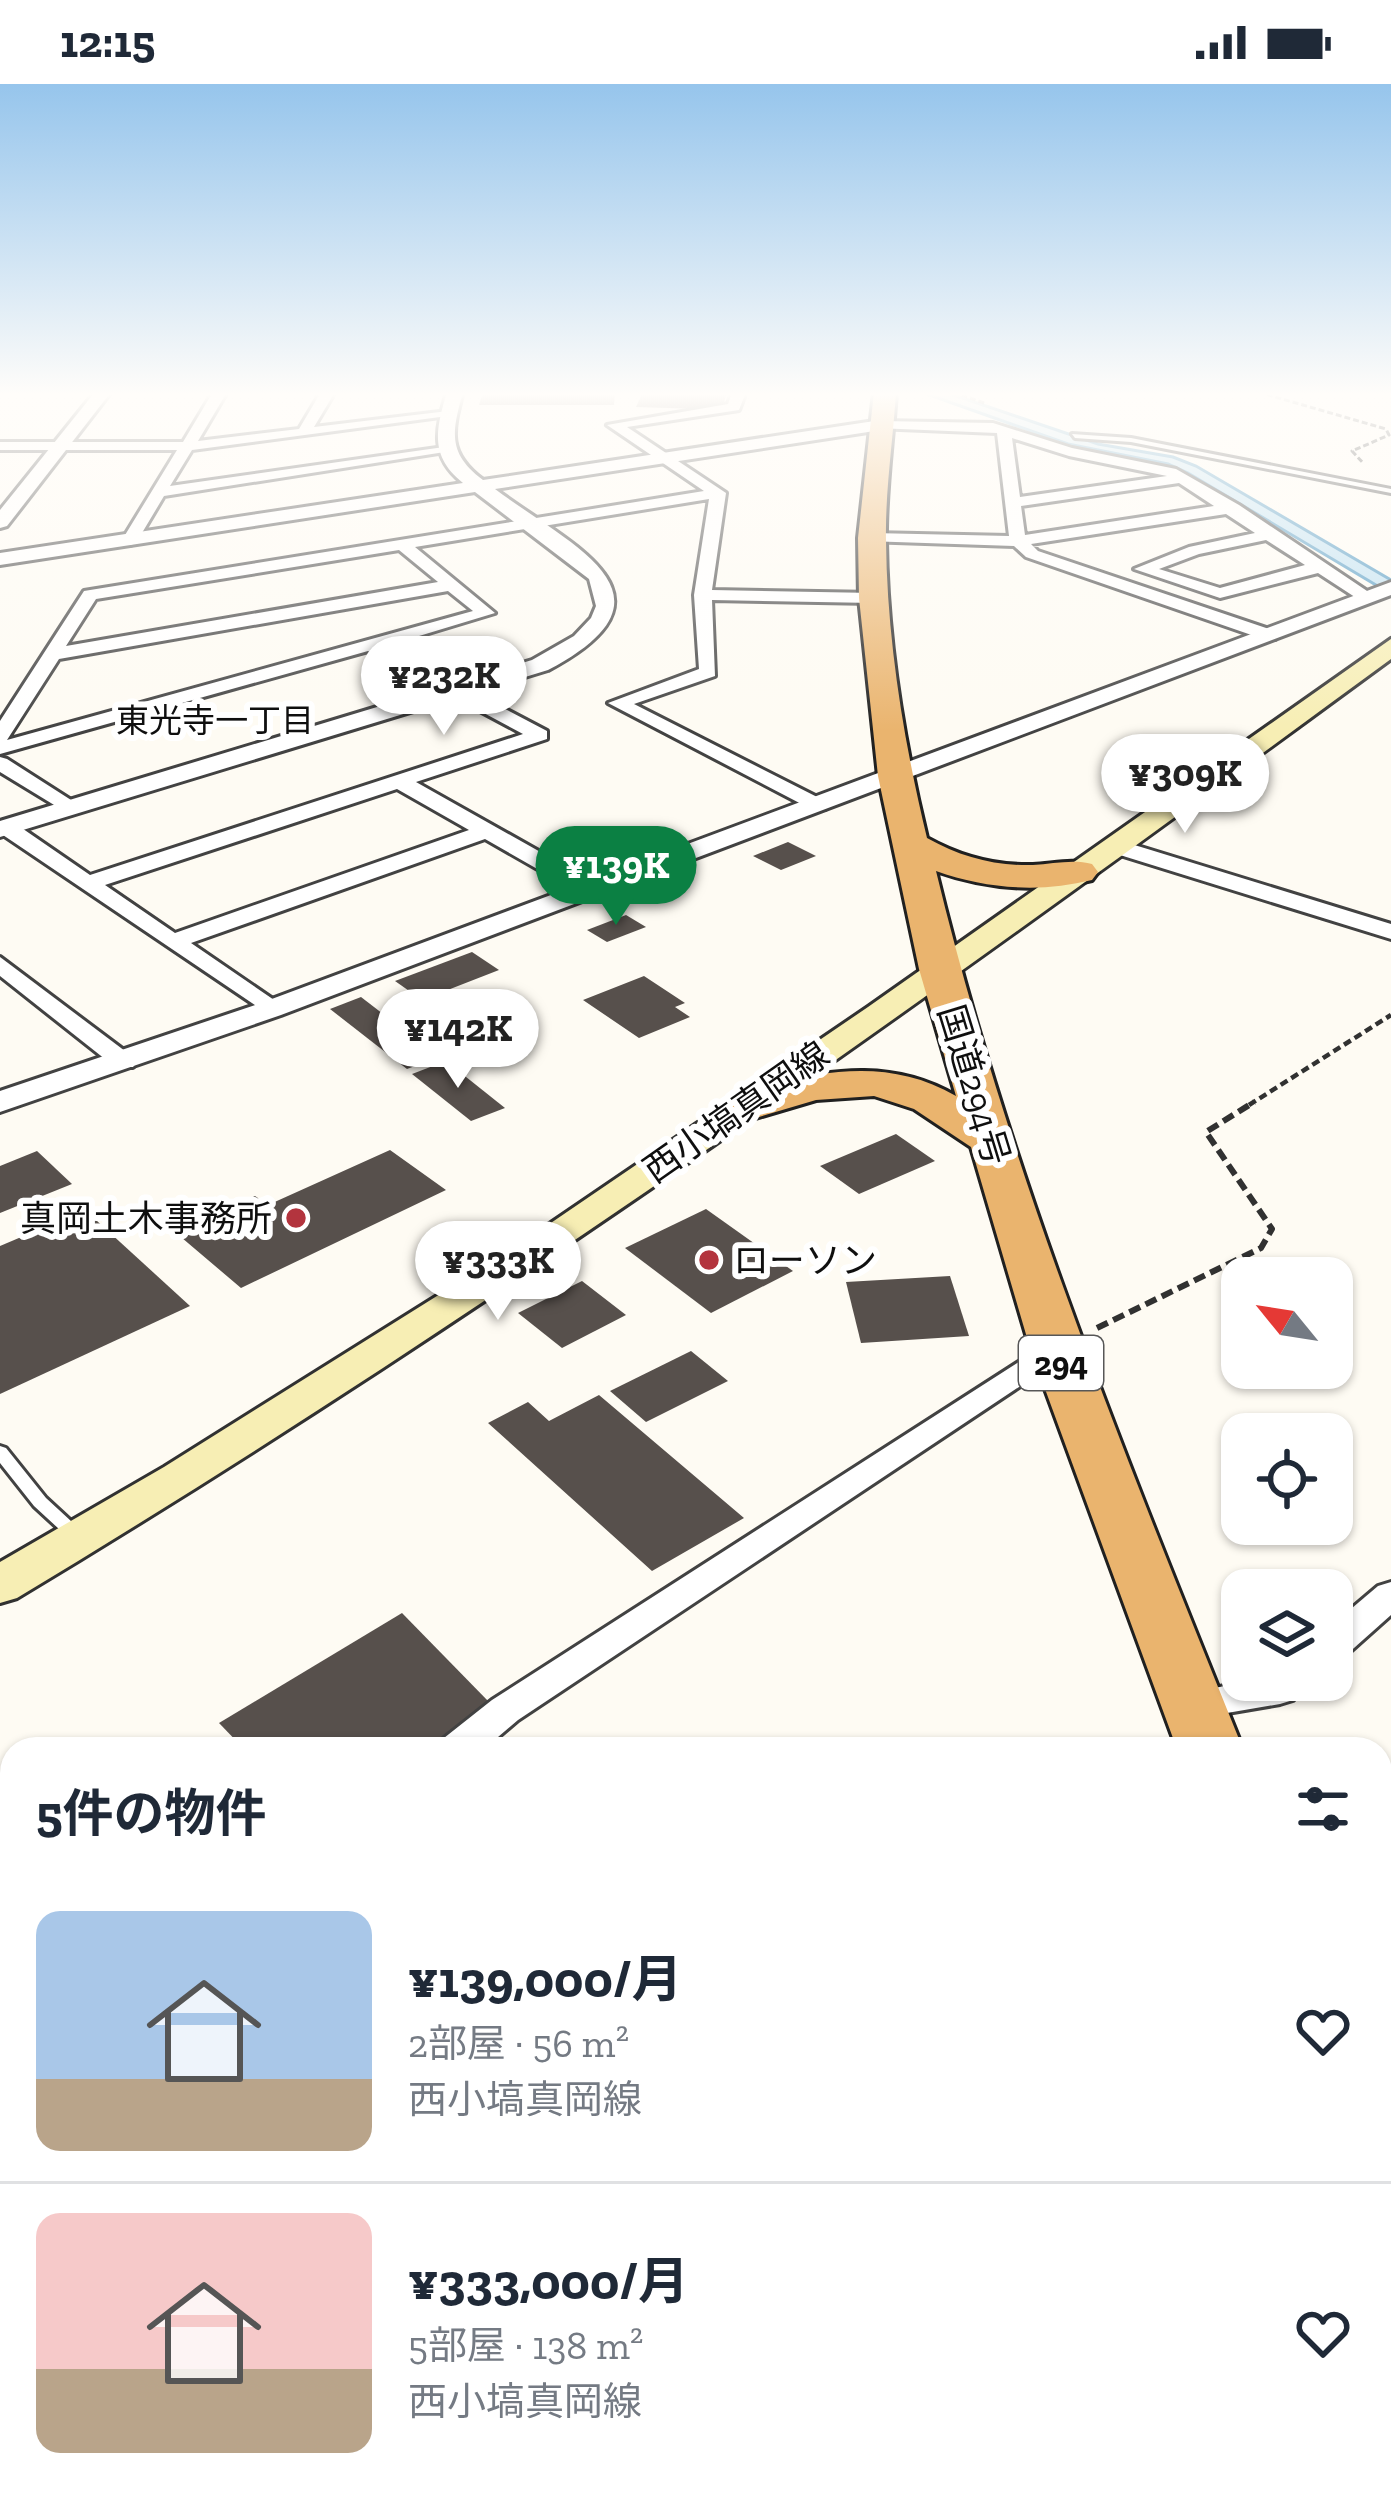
<!DOCTYPE html>
<html lang="ja">
<meta charset="utf-8">
<style>
:root{--surface:#fff;--page:#f2f2f3;--text:#1f2937;--muted:#747a83;--line:#e0e1e3;--accent:#0b8043}
body{margin:0;font-family:"Zilla Slab","Noto Sans JP",serif;background:var(--page);color:var(--text);height:100vh;display:flex;flex-direction:column;font-size:45px;white-space:nowrap}
*{box-sizing:border-box;margin:0}
p{font-size:39px;color:var(--muted)}
.icon{flex:none;width:66px;height:66px;fill:none;stroke:currentColor;stroke-width:2;stroke-linecap:round;stroke-linejoin:round}
.map{position:relative;flex:1;overflow:hidden}
.side{position:absolute;left:0px;top:1653px;width:1392px;height:771px;display:flex;flex-direction:column;background:var(--surface);border-radius:36px 36px 0 0;box-shadow:0 3px 9px #0004}
.side>*{flex:none}
.needle{width:78px;rotate:300deg}
.buttons{position:absolute;left:1221px;top:1173px;display:grid;gap:24px}
.buttons a{display:grid;place-items:center;width:132px;height:132px;border-radius:24px;background:var(--surface);box-shadow:0 3px 9px #0004;font-size:60px}
.price{position:absolute;translate:-50% -102px;padding:0 27px;border-radius:42px;background:#fff;color:#222;font-size:39px;line-height:78px;filter:drop-shadow(0 3px 6px #0008)}
.price::after{content:'';position:absolute;left:50%;top:72px;width:36px;height:27px;margin-left:-18px;background:inherit;clip-path:polygon(0 0,100% 0,50% 100%)}
.price.current{background:var(--accent);color:#fff}
ul{padding:0;list-style:none}
li{display:flex;align-items:center;gap:36px;height:300px;padding:0 36px}
li+li{border-top:3px solid var(--line)}
li span{display:grid;place-items:center;flex:none;width:336px;height:240px;border-radius:24px;color:#555}
li>.icon{margin-inline-start:auto}
span .icon{width:144px;height:144px;fill:#fffc;stroke-width:1}
li b{font-size:51px}
h2{display:flex;justify-content:space-between;align-items:center;height:144px;padding:0 36px;font-size:51px}
.status{display:flex;justify-content:space-between;align-items:center;height:84px;padding:0 60px;background:var(--surface);direction:ltr}
.status svg{height:33px;fill:currentColor}
.map>svg:first-child{display:block}
.water{fill:#bcdff1;stroke:#4995c1;stroke-width:3}
.building{fill:#57504c}
.lines{fill:none;stroke-linecap:round;stroke-linejoin:round}
.service-casing{stroke:#424242;stroke-width:6}
.minor-casing{stroke:#424242;stroke-width:6}
.tertiary-casing{stroke:#424242;stroke-width:6}
.secondary-casing{stroke:#313131;stroke-width:6}
.trunk-casing{stroke:#202020;stroke-width:6}
.path-far2{stroke:#313131;stroke-width:3;stroke-dasharray:6 3;stroke-linecap:butt}
.path-far1{stroke:#313131;stroke-width:4.5;stroke-dasharray:8 4.5;stroke-linecap:butt}
.path{stroke:#313131;stroke-width:6;stroke-dasharray:12 6;stroke-linecap:butt}
.service{fill:#fff;fill-rule:evenodd}
.minor{fill:#fff;fill-rule:evenodd}
.tertiary{fill:#fff;fill-rule:evenodd}
.secondary{fill:#f7eeb4;fill-rule:evenodd}
.trunk{fill:#eab46e;fill-rule:evenodd}
.poi-dot{fill:#b3343e;stroke:#fff;stroke-width:4.5}
.labels{text-anchor:middle;dominant-baseline:central;stroke-width:12;stroke-linejoin:round;paint-order:stroke}
.far-neighbourhood-label{font-size:33px;fill:#0f0f0f;stroke:#fff}
.shield{fill:#fff;stroke:#575757;stroke-width:3}
.shield-label{font-size:33px;font-weight:bold;fill:#0f0f0f}
.street-label{font-size:36px;fill:#0f0f0f;stroke:#fff}
.poi-label{font-size:36px;fill:#0f0f0f;stroke:#fff;text-anchor:end}
</style>
<div class="status"><b>12:15</b><svg viewBox="0 0 49 12"><path d="M0 12V9h3v3zM5 12V6h3v6zM10 12V3h3v9zM15 12V0h3v12zM26 1h20v11H26zM47 4h2v5h-2z"/></svg></div>
<div class="map">
<svg width="1391" height="2423" viewBox="0 0 1391 2423">
<rect width="100%" height="100%" fill="#fefbf3"/>
<polygon class="water" points="921,308 945,308 1098,360 1173,373 1196,382 1391,496 1391,510 1188,389 1168,380 1068,360"/>
<g class="building">
<polygon points="483,308 615,308 614,321 479,321"/>
<polygon points="643,308 727,308 723,322 699,325 636,323"/>
<polygon points="788,758 816,772 781,786 753,772"/>
<polygon points="626,831 646,843 607,858 587,846"/>
<polygon points="472,868 499,886 422,916 395,897"/>
<polygon points="644,892 685,919 675,923 690,933 639,954 583,916"/>
<polygon points="361,913 439,973 407,985 330,925"/>
<polygon points="446,977 505,1024 471,1037 412,990"/>
<polygon points="896,1050 935,1077 859,1110 820,1082"/>
<polygon points="390,1066 446,1106 241,1204 175,1148 255,1112 268,1121"/>
<polygon points="37,1067 72,1100 0,1129 0,1082"/>
<polygon points="706,1125 793,1187 711,1229 625,1164"/>
<polygon points="85,1126 190,1222 0,1310 0,1162"/>
<polygon points="950,1192 969,1252 861,1259 846,1198"/>
<polygon points="582,1197 626,1231 562,1264 518,1229"/>
<polygon points="691,1267 728,1297 646,1338 610,1307"/>
<polygon points="599,1311 744,1434 652,1487 488,1339 528,1318 549,1337"/>
<polygon points="402,1529 489,1618 435,1665 244,1665 219,1639"/>
<polygon points="44,2412 161,2412 168,2423 28,2423"/>
</g>
<g class="lines">
<defs>
<g id="service">
<polygon points="1072,350 1131,354 1391,405 1391,409 1131,358 1075,354"/>
<polygon points="0,1362 6,1364 46,1414 84,1449 87,1453 84,1457 72,1457 34,1422 0,1379"/>
</g>
<g id="minor">
<polygon points="213,308 227,308 198,357 299,345 321,308 335,308 314,343 448,327 455,331 192,366 170,402 444,363 451,367 164,412 136,459 130,461 122,456 177,366 0,366 0,358 183,358"/>
<path d="M732,308H746L739,326L627,343L726,409L712,506L874,509L883,514L874,519L712,516L715,592L634,620L825,717V725H811L608,619L699,585L694,511L709,415L415,463L495,529L386,562L547,647V655L416,698L599,801V811H583L485,755L191,859L280,920L283,925L271,932L0,749V738H13L90,791L523,650L368,567L0,670V637L84,507L704,407L607,341L728,320ZM399,466L438,498L66,562L96,515ZM448,507L473,527L7,656L59,575ZM397,705L469,746L175,849L105,801Z"/>
<path d="M881,337L993,339L1072,364L1176,385L1239,421L1376,513L1361,517L1318,489L1220,514L1134,485L1189,463L1255,449L1226,430L1031,460L1038,467L1275,547V555H1263L1026,473L1014,462L866,457L864,454L872,449L1009,452L997,349L876,344ZM1012,354L1069,372L1167,392L1020,413ZM1179,399L1214,422L1025,451L1021,422ZM1266,456L1305,481L1220,504L1159,485L1199,470Z"/>
<polygon points="0,673 7,675 82,723 64,727 0,688"/>
<polygon points="1115,755 1391,840 1391,855 1107,767 1107,757"/>
<polygon points="0,873 133,973 137,978 133,983 115,983 0,892"/>
<polygon points="1056,1254 1067,1257 1071,1264 1067,1271 518,1636 484,1665 439,1665 444,1654 492,1616"/>
<polygon points="1391,1498 1391,1531 1345,1572 1332,1576 1332,1541 1378,1502"/>
<polygon points="1255,1596 1311,1596 1293,1616 1280,1620 1192,1635 1179,1631 1173,1621 1179,1611"/>
<polygon points="12,2004 12,2050 0,2055 0,2009"/>
</g>
<g id="tertiary">
<polygon points="95,308 111,308 7,442 0,444 0,426"/>
<path d="M447,308H463C452,348 447,369 483,396L881,336L889,341L881,346L495,405C571,462 690,511 548,586L0,753V737L532,576L574,552L591,534L596,522L589,495L475,408L0,481V469L463,399C429,372 436,345 447,308Z"/>
<polygon points="1391,498 1391,511 281,931 0,1028 0,1007 261,919"/>
</g>
<path id="secondary" d="M1391,555V575C943,904 494,1227 17,1514L0,1519V1478L164,1383L520,1160L868,923Z"/>
<g id="trunk">
<path d="M874,308H896C893,357 885,408 886,457C887,556 904,659 927,754C961,773 994,782 1033,781C1053,780 1073,775 1092,780L1098,788L1092,796C1040,809 987,805 936,787C1009,1089 1127,1377 1243,1665H1177L1030,1264L971,1063L914,1025L874,1012L816,1016L742,1038L726,1034L719,1024C730,1009 752,1006 770,1001C834,984 896,977 956,1012L919,885L878,692L859,514L858,454Z"/>
<polygon points="1380,2053 1391,2057 1391,2155 1380,2151"/>
</g>
</defs>
<use href="#service" class="service-casing"/>
<use href="#minor" class="minor-casing"/>
<use href="#tertiary" class="tertiary-casing"/>
<use href="#secondary" class="secondary-casing"/>
<use href="#trunk" class="trunk-casing"/>
<g class="path-far2">
<polyline points="953,308 987,320"/>
<polyline points="1258,308 1386,345 1389,351 1352,367 1364,380"/>
</g>
<polyline class="path-far1" points="1249,1021 1391,931"/>
<polyline class="path" points="1097,1244 1261,1164 1272,1145 1206,1048 1254,1018"/>
<use href="#service" class="service"/>
<use href="#minor" class="minor"/>
<use href="#tertiary" class="tertiary"/>
<use href="#secondary" class="secondary"/>
<use href="#trunk" class="trunk"/>
</g>
<linearGradient id="sky" x2="0" y2="1"><stop stop-color="#96c5ec"/><stop offset="0.48" stop-color="#fffdfa"/><stop offset="1" stop-color="#fffdfa" stop-opacity="0"/></linearGradient>
<rect width="1391" height="647" fill="url(#sky)"/>
<g class="poi-dot">
<circle cx="296" cy="1134" r="12"/>
<circle cx="709" cy="1176" r="12"/>
</g>
<g class="labels">
<g class="far-neighbourhood-label">
<text x="215" y="636">東光寺一丁目</text>
</g>
<rect class="shield" x="1019" y="1252" width="84" height="54" rx="9"/>
<g class="shield-label">
<text x="1061" y="1279">294</text>
</g>
<g class="street-label">
<text transform="translate(974 1001) rotate(73)">国道294号</text>
<text transform="translate(736 1028) rotate(-35)">西小塙真岡線</text>
</g>
<g class="poi-label">
<text x="272" y="1134">真岡土木事務所</text>
<text x="733" y="1176" text-anchor="start">ローソン</text>
</g>
</g>
</svg>
<div class="buttons">
<a><svg class="needle" viewBox="-14 -14 28 28"><path d="M0-13l5 13h-10z" fill="#e53935"/><path d="M0 13l5-13h-10z" fill="#747a83"/></svg></a>
<a><svg class="icon" aria-label="locate" viewBox="0 0 24 24"><circle cx="12" cy="12" r="6"/><path d="M12 2v4M12 18v4M2 12h4M18 12h4"/></svg></a>
<a><svg class="icon" aria-label="layers" viewBox="0 0 24 24"><path d="M12 4l9 5-9 5-9-5zM3 14l9 5 9-5"/></svg></a>
</div>
<b class="price" style="left:444px;top:654px">¥232K</b>
<b class="price" style="left:1185px;top:752px">¥309K</b>
<b class="price current" style="left:616px;top:844px">¥139K</b>
<b class="price" style="left:458px;top:1007px">¥142K</b>
<b class="price" style="left:498px;top:1239px">¥333K</b>
<section class="side">
<h2>5件の物件<svg class="icon" aria-label="filters" viewBox="0 0 24 24"><path d="M4 7h16M4 17h16"/><circle cx="9" cy="7" r="2"/><circle cx="15" cy="17" r="2"/></svg></h2>
<ul>
<li><span style="background:linear-gradient(#a9c7e8 70%,#b9a48a 0)"><svg class="icon" aria-label="home" viewBox="0 0 24 24"><path d="M3 11l9-7 9 7M6 9v11h12V9"/></svg></span><div><b>¥139,000/月</b><p>2部屋 · 56 m²</p><p>西小塙真岡線</p></div><svg class="icon" aria-label="heart" viewBox="0 0 24 24"><path d="M12 20l-8-8c-3-5 5-10 8-4 3-6 11-1 8 4z"/></svg></li>
<li><span style="background:linear-gradient(#f6c9c9 65%,#b9a48a 0)"><svg class="icon" aria-label="home" viewBox="0 0 24 24"><path d="M3 11l9-7 9 7M6 9v11h12V9"/></svg></span><div><b>¥333,000/月</b><p>5部屋 · 138 m²</p><p>西小塙真岡線</p></div><svg class="icon" aria-label="heart" viewBox="0 0 24 24"><path d="M12 20l-8-8c-3-5 5-10 8-4 3-6 11-1 8 4z"/></svg></li>
</ul>
</section>
</div>
